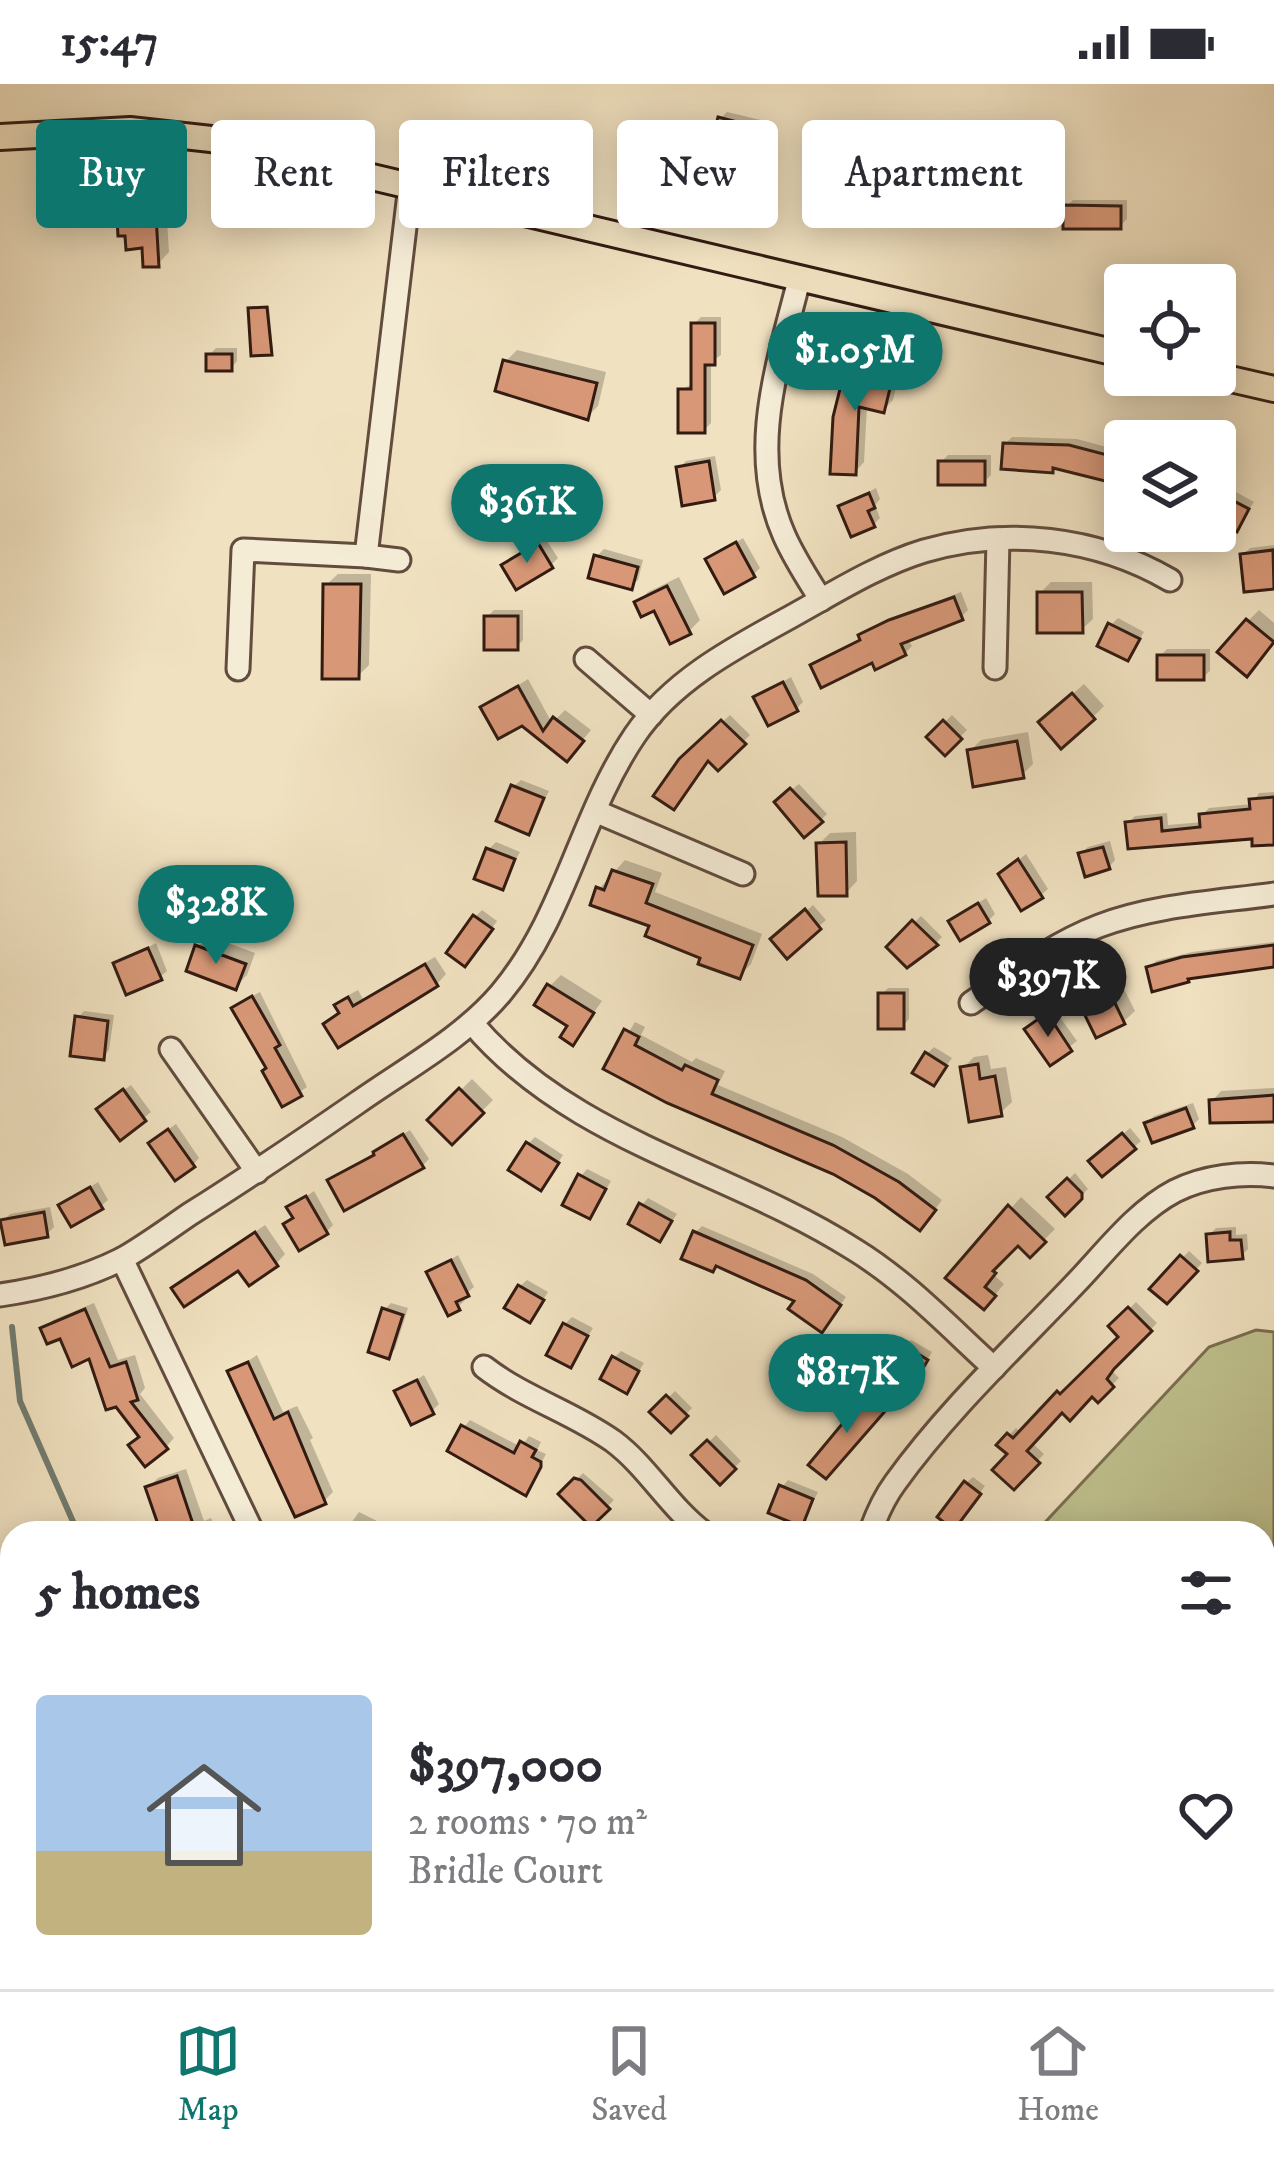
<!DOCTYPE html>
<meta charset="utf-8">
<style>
:root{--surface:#fff;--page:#f7f7f7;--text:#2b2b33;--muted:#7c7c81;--line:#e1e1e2;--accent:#0f766e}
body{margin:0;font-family:"IM FELL DW Pica",serif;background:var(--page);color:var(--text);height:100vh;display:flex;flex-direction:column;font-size:45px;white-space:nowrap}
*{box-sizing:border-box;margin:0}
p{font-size:39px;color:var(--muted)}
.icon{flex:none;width:66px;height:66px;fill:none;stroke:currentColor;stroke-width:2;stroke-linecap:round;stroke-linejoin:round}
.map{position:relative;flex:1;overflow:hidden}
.drawer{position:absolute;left:0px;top:1437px;width:1275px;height:468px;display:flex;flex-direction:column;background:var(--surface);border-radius:36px 36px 0 0;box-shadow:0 6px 30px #0003}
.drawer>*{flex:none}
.top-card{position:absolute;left:36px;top:36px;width:1203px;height:108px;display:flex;gap:24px}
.fabs{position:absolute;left:1104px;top:180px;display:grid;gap:24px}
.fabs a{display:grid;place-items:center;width:132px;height:132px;border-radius:12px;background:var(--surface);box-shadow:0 6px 30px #0003;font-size:60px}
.price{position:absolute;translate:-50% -102px;padding:0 27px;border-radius:42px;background:var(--accent);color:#fff;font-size:39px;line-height:78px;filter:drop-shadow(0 3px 6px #0008)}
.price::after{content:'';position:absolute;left:50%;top:72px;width:36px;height:27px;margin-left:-18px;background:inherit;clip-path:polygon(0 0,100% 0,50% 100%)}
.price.selected{background:#222;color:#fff}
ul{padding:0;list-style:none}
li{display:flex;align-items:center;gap:36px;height:300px;padding:0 36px}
li span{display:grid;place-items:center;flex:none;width:336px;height:240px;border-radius:12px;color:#555}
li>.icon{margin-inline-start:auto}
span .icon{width:144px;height:144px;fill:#fffc;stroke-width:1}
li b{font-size:51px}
h2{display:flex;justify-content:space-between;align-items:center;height:144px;padding:0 36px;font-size:51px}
.tag{padding:0 42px;border-radius:12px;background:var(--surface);box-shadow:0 6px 30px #0003;font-size:42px;line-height:108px}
.tag.selected{background:var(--accent);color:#fff}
.status{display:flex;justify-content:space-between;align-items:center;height:84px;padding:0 60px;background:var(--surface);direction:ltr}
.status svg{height:33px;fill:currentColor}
.tabs{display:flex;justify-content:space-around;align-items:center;height:168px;border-top:3px solid var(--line);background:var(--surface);font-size:33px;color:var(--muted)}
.tabs a{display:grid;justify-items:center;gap:6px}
.tabs .selected{color:var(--accent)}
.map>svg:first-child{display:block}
.green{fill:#bfc18e;stroke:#796e50;stroke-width:3}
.shadow{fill:#0003}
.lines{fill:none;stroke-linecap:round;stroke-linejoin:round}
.stream{stroke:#717d71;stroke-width:6}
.building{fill:#d89878;stroke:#331b12;stroke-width:3}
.minor-casing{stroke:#624c3e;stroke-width:27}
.major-casing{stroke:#331b12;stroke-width:30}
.path{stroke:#331b12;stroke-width:3;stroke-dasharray:9 6;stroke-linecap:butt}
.minor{stroke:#f5ecd6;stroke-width:21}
.major{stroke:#f0e1c0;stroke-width:24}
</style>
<div class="status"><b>15:47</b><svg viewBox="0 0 49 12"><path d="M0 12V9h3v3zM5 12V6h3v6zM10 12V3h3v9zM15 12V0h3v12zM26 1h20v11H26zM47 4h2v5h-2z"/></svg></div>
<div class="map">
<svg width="1274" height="1905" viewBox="0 0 1274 1905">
<rect width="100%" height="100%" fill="#f0e1c0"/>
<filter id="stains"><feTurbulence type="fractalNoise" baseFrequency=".00167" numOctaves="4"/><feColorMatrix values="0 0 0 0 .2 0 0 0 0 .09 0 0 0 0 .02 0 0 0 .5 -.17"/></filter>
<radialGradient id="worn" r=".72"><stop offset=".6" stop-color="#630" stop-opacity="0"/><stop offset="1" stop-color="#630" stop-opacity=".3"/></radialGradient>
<polygon class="green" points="1256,1246 1274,1248 1274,1905 649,1905 661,1893 1263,1893 1263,1449 1035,1449 1209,1263"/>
<g class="shadow">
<polygon points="727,28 773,39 766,70 759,77 720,35"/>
<polygon points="165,105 169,168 158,180 119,118 130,107"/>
<polygon points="1073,116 1127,116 1127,135 1120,142 1066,123"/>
<polygon points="269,222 273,266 271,268 251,225"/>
<polygon points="701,233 721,233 721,271 711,278 711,339 704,346 681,306 694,299 694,240"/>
<polygon points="216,264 237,264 237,277 231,284 209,271"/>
<polygon points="517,266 606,288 598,322 587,333 506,277"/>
<polygon points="858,273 901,283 893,316 883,326 867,322 864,378 855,388 848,282"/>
<polygon points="1012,353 1077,355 1125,368 1125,400 1056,382 1052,386 1005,360"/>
<polygon points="948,371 991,371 991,391 984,398 941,378"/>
<polygon points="715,372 721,406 714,413 679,384 686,377"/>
<polygon points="1218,398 1254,418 1236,444 1215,432"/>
<polygon points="876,404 880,415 875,421 880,434 873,441 841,423"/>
<polygon points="545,454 558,474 551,481 505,481"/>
<polygon points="743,454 760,484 753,491 709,476"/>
<polygon points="1274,461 1274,502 1246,505 1243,471 1250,464"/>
<polygon points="604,465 643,476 638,496 631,502 597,472"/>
<polygon points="338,490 371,490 369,581 358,592 326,501"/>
<polygon points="679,493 700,536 689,547 655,523 637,519 648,508"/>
<polygon points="1051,498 1092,498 1093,535 1081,546 1040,509"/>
<polygon points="961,508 968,526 961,533 907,554 912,562 905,569 814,581 863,554 868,545"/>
<polygon points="494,526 523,526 523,556 516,563 487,533"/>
<polygon points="1259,526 1274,539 1274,559 1258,578 1248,537"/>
<polygon points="1118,534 1144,548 1128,574 1111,541"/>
<polygon points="1167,565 1210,565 1210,587 1203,593 1160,572"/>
<polygon points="791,593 803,618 796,625 757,613"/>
<polygon points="528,595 552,639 565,626 591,646 576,664 484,623"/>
<polygon points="1084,600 1104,622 1093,633 1053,627"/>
<polygon points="730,631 750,651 718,683 709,674 681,677"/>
<polygon points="952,631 967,646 945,668 930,653"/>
<polygon points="1028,648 1033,680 1022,691 970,667 981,656"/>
<polygon points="521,696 549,707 528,747 514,702"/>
<polygon points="799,700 827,730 821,736 785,711"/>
<polygon points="1274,708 1274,757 1255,752 1131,762 1128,739 1135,732 1167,729 1168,741 1203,738 1202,731 1209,724 1252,720 1259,709"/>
<polygon points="856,748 857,797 846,809 819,760 830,749"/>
<polygon points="1110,757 1115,776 1109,783 1081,769 1088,763"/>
<polygon points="496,758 520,768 502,802 489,765"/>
<polygon points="1026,770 1048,805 1041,811 1009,784"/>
<polygon points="625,776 662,789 655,808 762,850 751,880 739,892 599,805"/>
<polygon points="986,814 995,830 988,837 951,837"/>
<polygon points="813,821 826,836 787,870 774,856"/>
<polygon points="482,826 497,837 472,872 475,833"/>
<polygon points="921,832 942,853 925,870 890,863"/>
<polygon points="209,852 255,869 247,891 236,902 198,863"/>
<polygon points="1274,858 1274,880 1149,884 1156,877 1192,868"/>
<polygon points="156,859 167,887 160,893 116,880"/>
<polygon points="435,873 446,890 437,900 327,940 342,927 338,922 347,912 358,906 363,915"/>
<polygon points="1112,881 1135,927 1123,938 1083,919 1091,911 1086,900"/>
<polygon points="561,891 602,917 573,958 571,941 550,902"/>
<polygon points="888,904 909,904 909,935 903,942 881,911"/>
<polygon points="260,908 307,1003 283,1019 242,918"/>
<polygon points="1054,925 1077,957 1051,977 1035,938"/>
<polygon points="84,927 114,931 109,966 103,973 78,934"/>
<polygon points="635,938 645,943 641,951 692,978 696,974 725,987 718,1001 842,1053 908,1090 942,1116 928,1135 607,984"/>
<polygon points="934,963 952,974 934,999 927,970"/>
<polygon points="988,971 991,985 1006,983 1012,1018 1000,1029 963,984 974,973"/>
<polygon points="472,995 493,1016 452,1057 431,1036"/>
<polygon points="131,1001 151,1028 120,1053 106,1019"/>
<polygon points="1274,1004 1274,1035 1212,1017 1221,1007"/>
<polygon points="1193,1019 1199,1035 1192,1042 1148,1039 1154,1032"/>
<polygon points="176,1040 199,1074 193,1081 159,1052"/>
<polygon points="1130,1044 1141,1057 1134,1063 1099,1070"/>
<polygon points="410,1046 429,1075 422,1082 331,1096"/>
<polygon points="535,1053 563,1071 547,1096 528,1060"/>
<polygon points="587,1085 611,1097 590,1132 581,1092"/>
<polygon points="1075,1089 1088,1105 1065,1128 1051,1113"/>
<polygon points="98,1098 108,1116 101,1122 62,1121"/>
<polygon points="314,1107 333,1141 326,1148 287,1140 295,1132 290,1124"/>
<polygon points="1021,1113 1055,1145 1030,1170 1018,1158 1002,1175 1005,1177 993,1190 1004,1200 995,1211 949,1194"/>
<polygon points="648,1114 677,1130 660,1155 642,1121"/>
<polygon points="50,1123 54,1143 47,1150 3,1137 10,1130"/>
<polygon points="265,1141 285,1170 276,1180 239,1182 175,1204"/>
<polygon points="702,1142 813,1190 846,1213 828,1238 695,1149"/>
<polygon points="1236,1143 1236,1151 1247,1150 1248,1165 1241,1172 1209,1151 1216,1144"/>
<polygon points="1189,1167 1202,1179 1167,1216 1154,1204"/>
<polygon points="458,1171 474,1203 463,1212 465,1216 458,1223 429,1189"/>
<polygon points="527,1196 548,1208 530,1236 520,1202"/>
<polygon points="1136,1218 1157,1239 1112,1287 1119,1294 1098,1315 1092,1309 1062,1326 1031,1358 1044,1370 1014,1402 1011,1370 1001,1360 1016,1344 1021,1349 1066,1302 1069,1306 1122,1253 1112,1242"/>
<polygon points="94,1219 118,1276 135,1271 145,1304 140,1310 174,1354 166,1363 142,1351 91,1271 61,1251 44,1245 53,1236"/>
<polygon points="391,1219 408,1224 395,1265 388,1272 384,1226"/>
<polygon points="572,1233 593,1244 571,1280 565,1240"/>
<polygon points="911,1256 932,1268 915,1297 904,1262"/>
<polygon points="621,1267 644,1279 627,1306 614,1274"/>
<polygon points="257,1271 283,1328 297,1322 313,1354 310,1356 333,1408 324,1417 231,1288"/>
<polygon points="424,1291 439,1320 432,1327 398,1308"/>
<polygon points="876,1305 892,1317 826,1391 869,1312"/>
<polygon points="675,1307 692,1324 671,1345 654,1328"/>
<polygon points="470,1336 521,1363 529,1352 541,1358 537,1366 546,1370 526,1408 464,1343"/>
<polygon points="716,1351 741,1377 721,1397 695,1371"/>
<polygon points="186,1385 204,1437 211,1434 216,1449 165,1449 149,1403 158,1394"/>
<polygon points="583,1389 614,1416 591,1439 562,1410"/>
<polygon points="973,1393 985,1402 960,1436 966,1399"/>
<polygon points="788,1396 818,1408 802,1439 782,1403"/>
<polygon points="359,1428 401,1449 344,1449"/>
<polygon points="12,1614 12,1638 10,1639 7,1619"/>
<polygon points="12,1714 12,1738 8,1738 8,1718"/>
<polygon points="0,1824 7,1824 6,1861 0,1867"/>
<polygon points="475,1893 517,1893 518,1905 476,1905"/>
</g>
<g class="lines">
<g class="stream">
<polyline points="12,1243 20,1317 78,1449"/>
<polyline points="1263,1601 1274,1604"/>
<polyline points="181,1893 182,1905"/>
<polyline points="740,1905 771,1893"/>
</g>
</g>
<g class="building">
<polygon points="718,33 768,46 760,81 709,68"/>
<polygon points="155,114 159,183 143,183 142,164 126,166 125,152 118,152 116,117"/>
<polygon points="1063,121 1121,122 1121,145 1063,145"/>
<polygon points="267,223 272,271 251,272 248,224"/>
<polygon points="691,239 715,239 715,281 705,281 705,349 678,349 678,305 691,305"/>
<rect x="206" y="270" width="26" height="17"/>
<polygon points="503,276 597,299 588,336 495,307"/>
<polygon points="846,281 893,292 884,329 859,323 856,391 830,390 833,333"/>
<polygon points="1003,359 1069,361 1119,374 1113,399 1053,384 1053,389 1001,385"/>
<polygon points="709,377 715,416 682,422 676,383"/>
<rect x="938" y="377" width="47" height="24"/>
<polygon points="1215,407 1249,425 1237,448 1215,436"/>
<polygon points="869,409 875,424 868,427 875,443 851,453 838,422"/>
<polygon points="736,458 755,493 724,510 705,475"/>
<polygon points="538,459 553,484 516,506 501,481"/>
<polygon points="1273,466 1274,505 1244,508 1240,470"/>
<polygon points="594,471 638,483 632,506 588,494"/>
<polygon points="323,500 361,500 359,595 322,595"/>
<polygon points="667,502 691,550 670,560 654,527 641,533 634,518"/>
<polygon points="1037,508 1082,508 1083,549 1037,549"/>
<polygon points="954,513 963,536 901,560 906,571 875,586 872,579 821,604 810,581 860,556 858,551 889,536"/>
<rect x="484" y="532" width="34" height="34"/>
<polygon points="1246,535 1274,558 1247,593 1217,568"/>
<polygon points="1108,539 1140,555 1128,577 1097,562"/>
<rect x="1157" y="571" width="47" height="25"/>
<polygon points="783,598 798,627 768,642 753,613"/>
<polygon points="518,602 543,647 553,633 584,657 567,678 522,642 498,655 480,623"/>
<polygon points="1072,609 1095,635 1061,665 1038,638"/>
<polygon points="721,636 746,660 718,687 708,677 674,726 653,712 679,675"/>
<polygon points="943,636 962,655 945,672 926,653"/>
<polygon points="1017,657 1024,694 973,703 967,666"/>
<polygon points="511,701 544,714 529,751 496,737"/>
<polygon points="790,704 823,738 804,754 774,718"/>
<polygon points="1274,713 1274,761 1252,762 1252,755 1128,765 1125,738 1161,734 1162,747 1200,743 1199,730 1250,725 1249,715"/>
<polygon points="846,758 847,812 818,812 816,759"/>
<polygon points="1103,763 1110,785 1085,793 1078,769"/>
<polygon points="486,764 515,775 503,806 474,795"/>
<polygon points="1018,775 1043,814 1021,827 998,790"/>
<polygon points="612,786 653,800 646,819 753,861 740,895 698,880 700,874 645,852 649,842 590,821 596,803 604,806"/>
<polygon points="978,819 990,839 960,857 948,837"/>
<polygon points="805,825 821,845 787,875 770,855"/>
<polygon points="473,831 493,845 465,883 446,869"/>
<polygon points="912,836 938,861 907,884 886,863"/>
<polygon points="195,861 246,880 236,906 186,887"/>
<polygon points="1274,861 1274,883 1188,895 1189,898 1152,908 1146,883 1182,873"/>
<polygon points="148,864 162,896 126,911 113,879"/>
<polygon points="425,880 438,902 338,964 323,940 339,929 334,921 348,913 353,922"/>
<polygon points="1101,890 1125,940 1096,954 1079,919 1090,914 1082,900"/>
<polygon points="547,900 594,929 573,962 560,953 567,942 534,921"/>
<rect x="878" y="909" width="26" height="36"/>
<polygon points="252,912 280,961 275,964 302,1012 282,1023 262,987 266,984 231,924"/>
<polygon points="1047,929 1072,967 1050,982 1024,945"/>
<polygon points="75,932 108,937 104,976 70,972"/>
<polygon points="624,945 639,953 635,961 682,986 685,981 718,996 712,1010 833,1061 899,1098 936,1126 920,1147 875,1114 833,1090 667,1019 603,985"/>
<polygon points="925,968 947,982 934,1002 912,989"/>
<polygon points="978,980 980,995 995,992 1002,1032 969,1038 960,983"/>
<polygon points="459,1004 484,1029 452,1061 427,1036"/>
<polygon points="123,1005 146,1037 120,1057 96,1025"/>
<polygon points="1274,1011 1274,1038 1210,1039 1209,1016"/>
<polygon points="1186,1024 1194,1044 1152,1059 1144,1039"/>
<polygon points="168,1045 195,1083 175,1097 148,1059"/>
<polygon points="1122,1049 1136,1065 1102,1093 1088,1077"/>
<polygon points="403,1050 424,1084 344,1127 327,1096 374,1071 373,1068"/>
<polygon points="526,1058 559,1079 541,1107 508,1086"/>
<polygon points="578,1090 606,1105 590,1135 562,1121"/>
<polygon points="1067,1094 1082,1109 1082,1115 1065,1132 1047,1113"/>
<polygon points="90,1103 103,1125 71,1143 58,1121"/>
<polygon points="306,1112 328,1150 299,1167 283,1140 293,1134 286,1123"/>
<polygon points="639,1119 672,1137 660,1158 628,1140"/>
<polygon points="1008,1121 1046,1158 1030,1174 1018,1162 993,1187 996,1189 985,1203 996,1212 984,1226 945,1194"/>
<polygon points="44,1128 48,1153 5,1161 0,1136"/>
<polygon points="693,1147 806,1196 841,1221 822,1249 788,1225 794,1217 716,1182 713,1188 681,1175"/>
<polygon points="255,1148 278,1182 249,1202 238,1187 184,1223 171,1204"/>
<polygon points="1230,1148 1230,1156 1241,1156 1243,1175 1208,1178 1206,1150"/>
<polygon points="1180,1171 1198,1187 1167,1220 1149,1205"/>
<polygon points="451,1176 469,1212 456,1218 460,1226 448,1232 426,1188"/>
<polygon points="518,1201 544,1216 530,1239 504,1224"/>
<polygon points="1128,1223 1152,1247 1114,1285 1107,1295 1114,1303 1098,1319 1092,1313 1070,1337 1062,1329 1027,1367 1040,1379 1014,1406 992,1386 1007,1370 996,1361 1007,1349 1013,1354 1057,1307 1060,1310 1118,1253 1108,1242"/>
<polygon points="382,1224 403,1231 389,1275 368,1268"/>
<polygon points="85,1225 110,1283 126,1278 138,1316 131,1318 168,1365 145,1383 128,1361 139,1353 116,1323 106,1326 89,1275 72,1283 60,1255 47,1260 40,1244"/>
<polygon points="563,1239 588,1252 571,1284 546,1271"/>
<polygon points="902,1260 928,1276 909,1307 883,1292"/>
<polygon points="612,1272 639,1287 627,1310 600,1295"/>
<polygon points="248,1278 274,1335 288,1328 326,1420 295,1433 227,1287"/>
<polygon points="417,1296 434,1330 411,1341 394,1307"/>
<polygon points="867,1310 887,1325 826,1395 808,1381"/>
<polygon points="666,1311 688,1332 671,1349 649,1328"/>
<polygon points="461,1341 514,1369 520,1357 536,1366 532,1373 541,1378 541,1383 526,1412 447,1367"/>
<polygon points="707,1356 736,1385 720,1401 691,1371"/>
<polygon points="177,1392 196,1449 161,1449 145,1403"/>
<polygon points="574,1394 581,1396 610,1425 591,1443 558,1410"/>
<polygon points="964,1397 981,1410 954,1446 937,1433"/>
<polygon points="779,1401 813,1415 802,1443 768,1429"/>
</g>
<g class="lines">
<defs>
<g id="minor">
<path d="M799,196C778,280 747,367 784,451C794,474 808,495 821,516"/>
<polyline points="366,472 399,476"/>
<polyline points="586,575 651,631"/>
<polyline points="995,584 998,455"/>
<polyline points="238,585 243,466 366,472 410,101"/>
<polyline points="595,727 743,790"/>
<path d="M971,919C1012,891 1052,860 1099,842C1154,821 1216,818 1274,810"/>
<path d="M472,939C571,1057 730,1086 855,1166C907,1198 949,1243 994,1284"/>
<polyline points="171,965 257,1088"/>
<polyline points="122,1175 253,1449"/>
<path d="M0,1211C42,1205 84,1194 122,1175C145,1162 168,1145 190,1130C247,1094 302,1057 357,1019C405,985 463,954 501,909C565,833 580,732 635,651C671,598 730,566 785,536C829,512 875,482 924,467C1006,443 1096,453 1170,496"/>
<path d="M484,1283C524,1314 572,1328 613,1357C648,1383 669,1423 704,1449"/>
<path d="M870,1449C876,1432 884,1414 895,1399C946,1328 1013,1265 1074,1201C1105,1169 1135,1128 1175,1107C1205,1092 1242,1088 1274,1092"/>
<polyline points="0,1555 12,1550"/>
<polyline points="0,1789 12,1791"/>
</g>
<g id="major">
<polyline points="0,53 130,46 211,55 1125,271"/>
<polyline points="1213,291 1274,305"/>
</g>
</defs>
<use href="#minor" class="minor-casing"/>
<use href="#major" class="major-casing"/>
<g class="path">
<polyline points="1263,1839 1274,1826"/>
<polyline points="1173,1905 1198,1893"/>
</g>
<use href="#minor" class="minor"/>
<use href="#major" class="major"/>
</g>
<rect width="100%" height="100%" filter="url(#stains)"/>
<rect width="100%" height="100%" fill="url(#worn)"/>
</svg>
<div class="fabs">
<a><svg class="icon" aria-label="locate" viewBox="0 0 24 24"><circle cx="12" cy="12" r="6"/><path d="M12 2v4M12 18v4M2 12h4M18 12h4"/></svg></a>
<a><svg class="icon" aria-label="layers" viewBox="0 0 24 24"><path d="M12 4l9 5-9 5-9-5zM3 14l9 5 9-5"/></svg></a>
</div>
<b class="price" style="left:855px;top:330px">$1.05M</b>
<b class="price" style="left:527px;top:482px">$361K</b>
<b class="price" style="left:216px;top:883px">$328K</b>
<b class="price selected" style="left:1048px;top:956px">$397K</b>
<b class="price" style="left:847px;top:1352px">$817K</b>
<div class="top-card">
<a class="tag selected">Buy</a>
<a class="tag">Rent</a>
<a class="tag">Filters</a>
<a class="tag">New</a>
<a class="tag">Apartment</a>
</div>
<section class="drawer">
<h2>5 homes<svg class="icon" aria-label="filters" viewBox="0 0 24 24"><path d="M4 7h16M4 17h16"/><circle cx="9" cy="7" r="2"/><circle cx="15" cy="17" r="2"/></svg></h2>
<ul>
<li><span style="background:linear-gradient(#a9c7e8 65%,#c2b280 0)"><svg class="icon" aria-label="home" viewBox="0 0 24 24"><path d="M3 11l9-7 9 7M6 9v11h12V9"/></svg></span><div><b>$397,000</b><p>2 rooms · 70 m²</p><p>Bridle Court</p></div><svg class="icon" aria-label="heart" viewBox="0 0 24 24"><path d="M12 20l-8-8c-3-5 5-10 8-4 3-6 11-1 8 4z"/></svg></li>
</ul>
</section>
</div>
<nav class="tabs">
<a class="selected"><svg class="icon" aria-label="map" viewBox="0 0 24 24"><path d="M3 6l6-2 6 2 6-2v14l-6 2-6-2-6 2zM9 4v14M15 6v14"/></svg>Map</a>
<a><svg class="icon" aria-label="saved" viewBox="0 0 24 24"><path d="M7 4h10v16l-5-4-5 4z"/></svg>Saved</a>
<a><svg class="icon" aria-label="home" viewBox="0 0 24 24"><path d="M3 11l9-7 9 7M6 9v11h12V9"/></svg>Home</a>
</nav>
